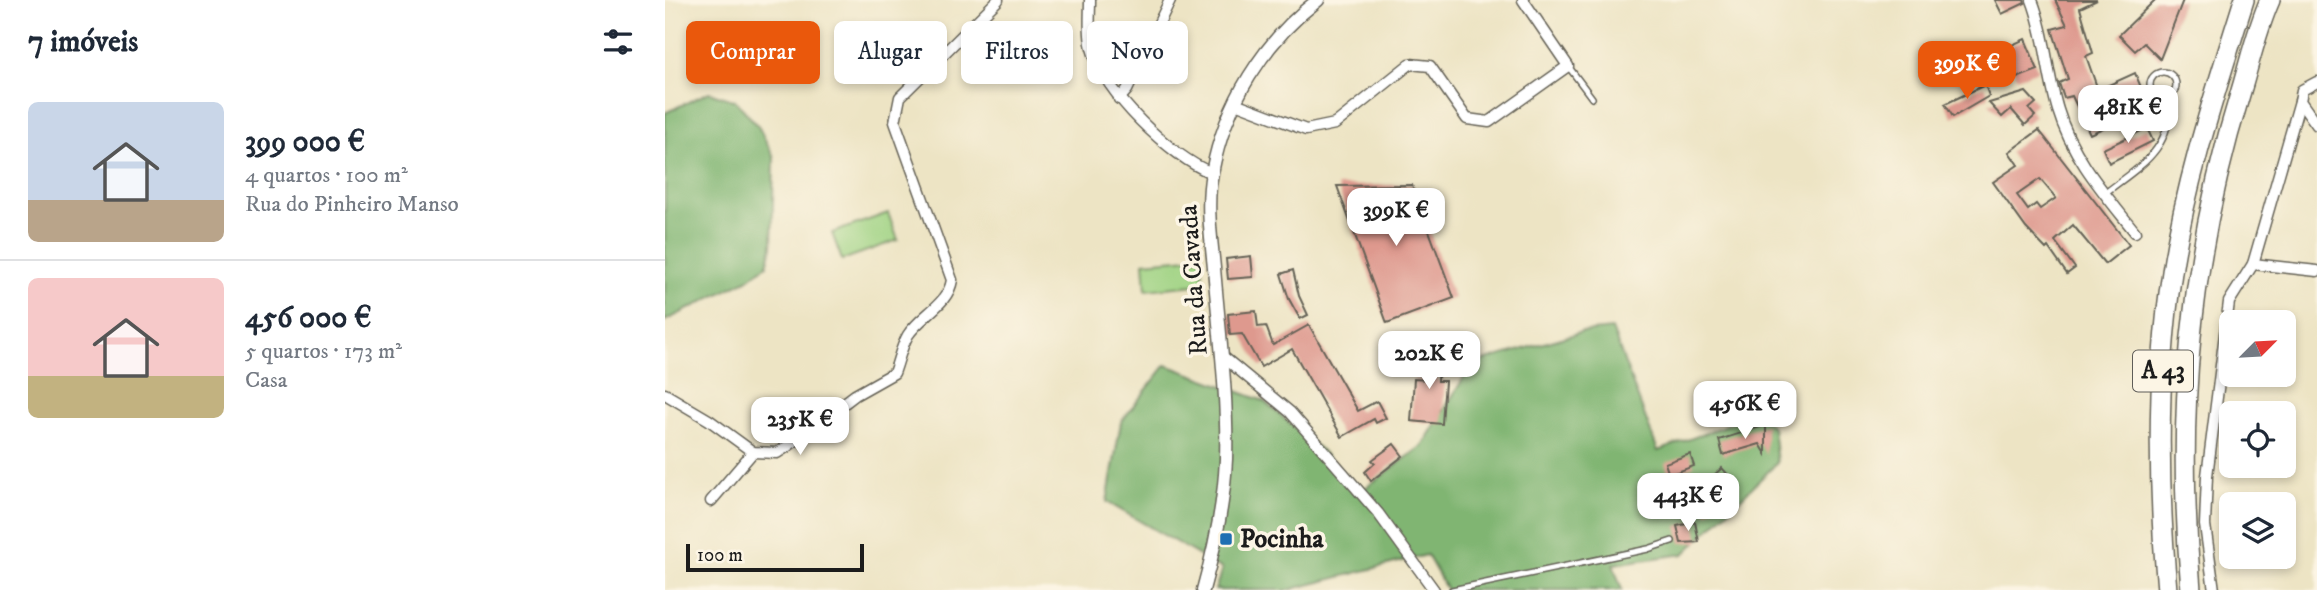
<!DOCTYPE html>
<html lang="pt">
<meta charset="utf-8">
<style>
:root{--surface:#fff;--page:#f2f2f3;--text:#1f2937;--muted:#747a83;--line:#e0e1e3;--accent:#ea580c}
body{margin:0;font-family:"IM FELL DW Pica",serif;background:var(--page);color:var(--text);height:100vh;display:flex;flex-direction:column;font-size:26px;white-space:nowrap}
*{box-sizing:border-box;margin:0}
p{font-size:23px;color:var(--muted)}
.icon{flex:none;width:38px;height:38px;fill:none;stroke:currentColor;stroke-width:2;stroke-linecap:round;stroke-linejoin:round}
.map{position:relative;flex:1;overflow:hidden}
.side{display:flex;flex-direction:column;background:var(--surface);width:665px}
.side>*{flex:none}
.guide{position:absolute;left:21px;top:21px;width:665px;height:63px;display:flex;gap:14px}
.needle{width:46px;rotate:66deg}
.controls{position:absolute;left:1554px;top:310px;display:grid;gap:14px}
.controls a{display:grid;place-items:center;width:77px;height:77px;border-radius:10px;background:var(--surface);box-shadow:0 4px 10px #0003;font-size:35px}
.scale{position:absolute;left:21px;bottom:18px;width:178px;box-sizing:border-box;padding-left:7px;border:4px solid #1c1c1c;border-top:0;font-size:19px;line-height:24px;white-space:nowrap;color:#1c1c1c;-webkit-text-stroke:5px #fcf5e5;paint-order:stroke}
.price{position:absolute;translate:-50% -60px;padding:0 16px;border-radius:14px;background:#fff;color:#222;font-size:23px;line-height:46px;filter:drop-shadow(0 2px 4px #0008)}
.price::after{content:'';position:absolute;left:50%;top:42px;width:21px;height:16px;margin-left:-10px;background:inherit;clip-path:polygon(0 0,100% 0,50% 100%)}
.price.current{background:var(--accent);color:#fff}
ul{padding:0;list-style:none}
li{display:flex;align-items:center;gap:21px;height:175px;padding:0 28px}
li+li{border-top:2px solid var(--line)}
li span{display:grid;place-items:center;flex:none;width:196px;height:140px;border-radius:10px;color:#555}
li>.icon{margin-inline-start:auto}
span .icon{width:84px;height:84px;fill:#fffc;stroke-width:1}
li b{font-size:30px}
h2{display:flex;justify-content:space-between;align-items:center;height:84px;padding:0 28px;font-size:30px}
.tag{padding:0 24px;border-radius:10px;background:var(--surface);box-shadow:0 4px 10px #0003;font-size:24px;line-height:63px}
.tag.current{background:var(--accent);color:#fff}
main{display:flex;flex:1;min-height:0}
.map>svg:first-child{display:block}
.green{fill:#a0d384;stroke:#5e7850;stroke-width:2}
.forest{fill:#80b572;stroke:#4e6847;stroke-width:2}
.building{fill:#de998e;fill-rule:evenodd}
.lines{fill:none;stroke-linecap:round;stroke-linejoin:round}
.service-casing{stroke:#656257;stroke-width:8}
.minor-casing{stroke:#656257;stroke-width:13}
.tertiary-casing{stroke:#656257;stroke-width:15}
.motorway-casing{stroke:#656257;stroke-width:22}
.service{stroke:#fff;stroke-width:5}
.minor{stroke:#fff;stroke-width:10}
.tertiary{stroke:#fff;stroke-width:12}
.motorway{stroke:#fff;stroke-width:19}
.poi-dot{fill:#1f6fb2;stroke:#fcf5e5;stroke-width:2.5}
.labels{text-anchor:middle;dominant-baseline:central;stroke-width:7;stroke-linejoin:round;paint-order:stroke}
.shield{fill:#fcf5e5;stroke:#5f5d58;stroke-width:2}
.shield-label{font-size:24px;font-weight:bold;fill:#1c1c1c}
.street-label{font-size:26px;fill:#1c1c1c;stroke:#fcf5e5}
.poi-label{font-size:26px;font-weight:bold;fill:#1c1c1c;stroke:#fcf5e5;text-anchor:start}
</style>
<main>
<section class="side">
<h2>7 imóveis<svg class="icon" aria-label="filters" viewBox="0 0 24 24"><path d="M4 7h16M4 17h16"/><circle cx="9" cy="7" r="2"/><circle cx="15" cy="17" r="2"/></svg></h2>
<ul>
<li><span style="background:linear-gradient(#c9d6e8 70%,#b9a48a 0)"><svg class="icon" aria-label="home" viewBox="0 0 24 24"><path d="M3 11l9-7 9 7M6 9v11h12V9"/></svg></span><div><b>399 000 €</b><p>4 quartos · 100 m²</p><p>Rua do Pinheiro Manso</p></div></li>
<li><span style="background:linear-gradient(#f6c9c9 70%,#c2b280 0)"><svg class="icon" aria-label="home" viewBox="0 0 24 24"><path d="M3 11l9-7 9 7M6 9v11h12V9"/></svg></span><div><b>456 000 €</b><p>5 quartos · 173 m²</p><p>Casa</p></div></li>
</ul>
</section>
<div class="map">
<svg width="1652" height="590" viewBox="0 0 1652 590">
<rect width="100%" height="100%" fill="#fcf5e5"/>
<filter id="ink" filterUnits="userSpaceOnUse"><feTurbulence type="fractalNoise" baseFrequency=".0143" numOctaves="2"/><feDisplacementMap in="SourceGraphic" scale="14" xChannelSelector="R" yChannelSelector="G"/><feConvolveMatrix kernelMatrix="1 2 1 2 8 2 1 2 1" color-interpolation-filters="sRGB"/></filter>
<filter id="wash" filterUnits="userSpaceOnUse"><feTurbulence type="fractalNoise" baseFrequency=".00686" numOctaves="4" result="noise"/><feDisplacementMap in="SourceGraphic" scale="28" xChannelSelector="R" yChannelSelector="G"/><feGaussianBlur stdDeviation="1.57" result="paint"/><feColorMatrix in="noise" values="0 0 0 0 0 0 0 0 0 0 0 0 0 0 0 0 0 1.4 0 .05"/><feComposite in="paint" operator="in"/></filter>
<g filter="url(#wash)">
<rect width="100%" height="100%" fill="#ede4c4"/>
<g class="green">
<polygon points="223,213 233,240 177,260 167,233"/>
<polygon points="536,257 539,284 481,290 479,262"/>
</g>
<g class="forest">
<polygon points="44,92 71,101 93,126 109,157 107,247 102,265 82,280 0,321 0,113"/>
<polygon points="947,329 993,451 1091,414 1108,427 1112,463 1019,554 948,564 957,590 782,590 762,555 623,590 550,590 557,569 442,502 456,422 501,365 599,401 657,451 692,494 757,446 807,364 917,332"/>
</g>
<g id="blocks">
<g class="building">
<polygon points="1330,0 1359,0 1360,3 1337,14"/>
<polygon points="1390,0 1432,0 1415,8 1428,53 1421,56 1433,90 1470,73 1478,92 1464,98 1470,112 1460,117 1459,113 1436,124 1438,128 1425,134 1407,96 1399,98 1394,83 1403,79 1387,29 1402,25"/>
<polygon points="1490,0 1518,0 1495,59 1479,43 1470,51 1454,35"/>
<polygon points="1360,39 1373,70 1352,78 1340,48"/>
<polygon points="1320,85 1324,96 1288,117 1280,104"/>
<polygon points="1361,92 1371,103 1364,109 1370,116 1360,125 1346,109 1337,117 1324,103"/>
<polygon points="1482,128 1488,141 1444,163 1438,149"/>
<path d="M1374,130L1464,245L1440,264L1408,225L1390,241L1410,268L1402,274L1383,247L1381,249L1361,228L1328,182L1353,165L1344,152ZM1375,179L1391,198L1375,209L1371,204L1363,210L1352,195Z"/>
<polygon points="747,185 789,298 722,323 672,186"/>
<polygon points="586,256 588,277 563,279 561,259"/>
<polygon points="628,270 634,296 643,315 635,319 624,299 616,274"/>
<polygon points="591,311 593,327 601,326 608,345 644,325 693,411 712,401 721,418 711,423 709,419 677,437 627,349 596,367 577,334 565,335 563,314"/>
<polygon points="764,341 775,342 773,381 780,381 777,424 746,421 749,379 762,380"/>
<polygon points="1101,425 1101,454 1095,444 1058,455 1054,440"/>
<polygon points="729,444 738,456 706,481 700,472 710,463 707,460"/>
<polygon points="1025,454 1029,466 1004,475 1000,463"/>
<polygon points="1057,468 1073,486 1043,513 1027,495"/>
<polygon points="1030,522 1034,542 1016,543 1012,526"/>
</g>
</g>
</g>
<g filter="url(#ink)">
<use href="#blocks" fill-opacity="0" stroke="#656257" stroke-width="2"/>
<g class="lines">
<defs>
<g id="service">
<polyline points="903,66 927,98"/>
<circle cx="1498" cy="85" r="13"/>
<path d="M1439,194C1476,165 1508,150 1504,98"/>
<polyline points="787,590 983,549 1007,541"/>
</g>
<g id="minor">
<path d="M425,0C425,15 423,34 427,48C438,92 506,157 547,173"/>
<path d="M1367,0C1381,36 1382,74 1393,110C1407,157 1440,194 1470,232"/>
<polyline points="1652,82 1637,90 1635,101 1652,125"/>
<polyline points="454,99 462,90 505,0"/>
<polyline points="1635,101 1588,264 1652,271"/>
<polyline points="570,103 641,130 670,124 745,64 765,66 802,119 824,122 903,66 858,0"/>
<polyline points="556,355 625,412 713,513 769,590"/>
<path d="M0,394L44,420L88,452L112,453L123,446L190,395L229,373C234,360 236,347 243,335C257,314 283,305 287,280L230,122L235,97L333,0"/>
<polyline points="46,501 88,452"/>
<polyline points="1549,590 1540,525 1542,476 1564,302 1588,264"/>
</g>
<path id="tertiary" d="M538,590C550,547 559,504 561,459C563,396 554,331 549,268C546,237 541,204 547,173C560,104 598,42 653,0"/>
<g id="motorway">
<path d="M1502,590C1493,485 1491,376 1507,272C1521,179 1551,90 1579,0"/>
<path d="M1526,590C1511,415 1524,259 1576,91C1585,61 1592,29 1605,0"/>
</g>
</defs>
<use href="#service" class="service-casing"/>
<use href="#minor" class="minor-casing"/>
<use href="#tertiary" class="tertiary-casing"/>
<use href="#motorway" class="motorway-casing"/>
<use href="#service" class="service"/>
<use href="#minor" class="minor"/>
<use href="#tertiary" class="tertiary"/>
<use href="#motorway" class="motorway"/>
</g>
</g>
<rect class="poi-dot" x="554" y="532" width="14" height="14" rx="3.5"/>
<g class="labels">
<rect class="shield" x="1468" y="350.5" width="60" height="41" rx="5"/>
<g class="shield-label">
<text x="1498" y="371">A 43</text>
</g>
<g class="street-label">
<text transform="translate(529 280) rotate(-94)">Rua da Cavada</text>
</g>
<g class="poi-label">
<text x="575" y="539">Pocinha</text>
</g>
</g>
</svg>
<div class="controls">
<a><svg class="needle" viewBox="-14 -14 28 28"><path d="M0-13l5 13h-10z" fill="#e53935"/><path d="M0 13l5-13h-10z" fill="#747a83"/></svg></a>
<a><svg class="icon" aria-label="locate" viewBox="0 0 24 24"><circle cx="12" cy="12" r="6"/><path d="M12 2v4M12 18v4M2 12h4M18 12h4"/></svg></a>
<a><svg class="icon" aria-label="layers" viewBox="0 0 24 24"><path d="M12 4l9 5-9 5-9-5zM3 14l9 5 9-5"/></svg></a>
</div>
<div class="scale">100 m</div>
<b class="price current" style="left:1302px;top:101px">399K €</b>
<b class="price" style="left:1463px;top:145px">481K €</b>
<b class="price" style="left:731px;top:248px">399K €</b>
<b class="price" style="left:764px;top:391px">202K €</b>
<b class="price" style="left:1080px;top:441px">456K €</b>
<b class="price" style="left:135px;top:457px">235K €</b>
<b class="price" style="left:1023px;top:533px">443K €</b>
<div class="guide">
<a class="tag current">Comprar</a>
<a class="tag">Alugar</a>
<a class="tag">Filtros</a>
<a class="tag">Novo</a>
</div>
</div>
</main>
